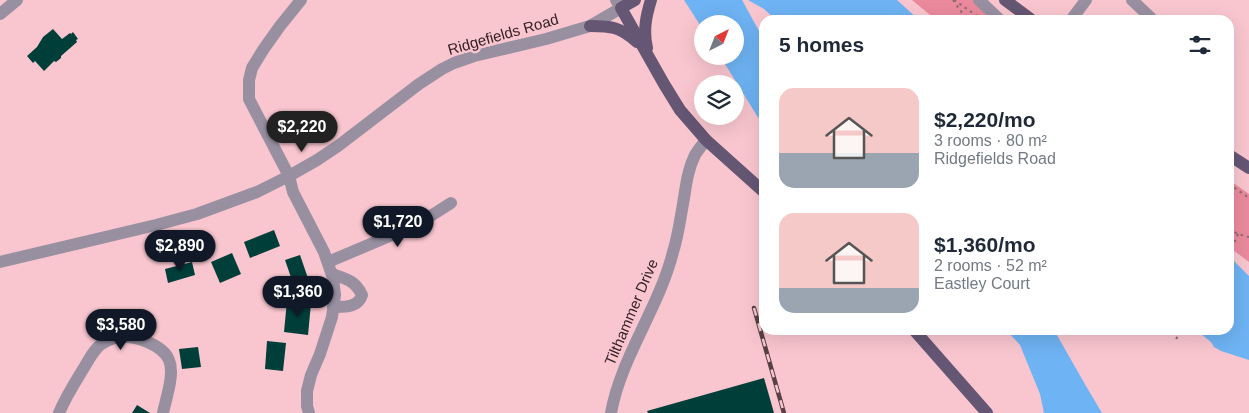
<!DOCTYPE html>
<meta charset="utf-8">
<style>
:root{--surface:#fff;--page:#f2f2f3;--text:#1f2937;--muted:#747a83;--accent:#111827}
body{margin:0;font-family:Helvetica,sans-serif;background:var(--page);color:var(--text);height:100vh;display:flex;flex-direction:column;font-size:19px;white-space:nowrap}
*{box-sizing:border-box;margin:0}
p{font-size:16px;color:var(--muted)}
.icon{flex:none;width:28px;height:28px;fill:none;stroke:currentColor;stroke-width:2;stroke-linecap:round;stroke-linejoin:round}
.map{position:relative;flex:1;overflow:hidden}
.details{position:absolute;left:759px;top:15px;width:475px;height:320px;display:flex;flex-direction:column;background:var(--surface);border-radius:15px;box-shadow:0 5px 20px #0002}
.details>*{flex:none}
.needle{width:32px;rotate:42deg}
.controls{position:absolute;left:694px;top:15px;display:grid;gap:10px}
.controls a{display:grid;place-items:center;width:50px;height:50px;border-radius:50%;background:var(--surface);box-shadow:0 5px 20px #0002;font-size:25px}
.price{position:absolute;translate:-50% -42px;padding:0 11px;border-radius:18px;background:var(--accent);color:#fff;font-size:16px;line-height:32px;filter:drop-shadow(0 1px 2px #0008)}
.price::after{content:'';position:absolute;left:50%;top:30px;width:15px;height:11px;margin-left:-8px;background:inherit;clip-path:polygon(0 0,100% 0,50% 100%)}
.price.active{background:#222;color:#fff}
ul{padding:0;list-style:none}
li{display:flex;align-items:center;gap:15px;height:125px;padding:0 20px}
li span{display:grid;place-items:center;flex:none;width:140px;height:100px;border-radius:15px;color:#555}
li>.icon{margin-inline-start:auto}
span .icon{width:60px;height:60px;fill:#fffc;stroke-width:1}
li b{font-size:21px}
h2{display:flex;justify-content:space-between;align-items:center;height:60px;padding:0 20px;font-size:21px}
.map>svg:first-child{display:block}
.green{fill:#eb8a9d}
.water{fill:#6eb3f3}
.building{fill:#003e3a}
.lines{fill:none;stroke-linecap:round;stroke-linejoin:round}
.path{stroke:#8c6c71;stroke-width:2;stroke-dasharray:2.5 4;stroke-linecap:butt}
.minor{stroke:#9890a1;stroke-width:12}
.major{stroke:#655674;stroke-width:12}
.rail-casing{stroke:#584044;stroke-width:4.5}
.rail{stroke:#f9c6cf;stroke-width:2.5;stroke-dasharray:8;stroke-linecap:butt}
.labels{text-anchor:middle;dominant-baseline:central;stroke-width:5;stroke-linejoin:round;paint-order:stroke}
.street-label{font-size:15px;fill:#332124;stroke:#f9c6cf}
</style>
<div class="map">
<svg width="1249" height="413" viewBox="0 0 1249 413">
<rect width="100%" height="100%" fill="#f9c6cf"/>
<g class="green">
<polygon points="912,0 976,0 1004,20 936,20"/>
<polygon points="1229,180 1249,194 1249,262 1229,247"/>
</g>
<g class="water">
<polygon points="684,0 742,0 764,40 764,127 720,56 735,56 735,24 702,24 702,28"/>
<polygon points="748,0 897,0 919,20 776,20 764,9"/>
<polygon points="1229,258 1234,261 1249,276 1249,360 1221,351 1214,347 1211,342 1196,330 1229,330"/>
<polygon points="1006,330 1054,330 1086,386 1102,413 1044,413 1040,394 1020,345"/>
</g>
<g class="building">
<polygon points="53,29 62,39 70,33 71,34 73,32 78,39 76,40 77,42 61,56 61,58 56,62 54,61 44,71 35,61 33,63 27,56 37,47 43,37"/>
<polygon points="274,230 280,246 250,258 244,242"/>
<polygon points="232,253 241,274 220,283 211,262"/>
<polygon points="300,255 310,284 295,289 285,260"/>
<polygon points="192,262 195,275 168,283 165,269"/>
<polygon points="287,301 311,303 308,335 284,332"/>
<polygon points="267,341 286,343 283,371 265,369"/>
<polygon points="198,347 201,367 182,369 179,349"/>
<polygon points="764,378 774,413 648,413 647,411"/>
<polygon points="137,405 150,413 132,413"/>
</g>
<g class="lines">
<g class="path">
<polyline points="953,0 967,20"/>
<polyline points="954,0 983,20"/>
<polyline points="1229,184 1249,198"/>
<polyline points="1229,229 1238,234 1249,237"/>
<polyline points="1229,254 1238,234"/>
<polyline points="1176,339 1182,330"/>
</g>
<g class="minor">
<polyline points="301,0 280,26 263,50 252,68 249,80 249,99 289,176 293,192 324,252 333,278 335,295 332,317 320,354 311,375 307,391 307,406 309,413"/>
<polyline points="979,0 1000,20"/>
<polyline points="1132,0 1153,20"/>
<polyline points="0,14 17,0"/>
<polyline points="1071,20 1086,0"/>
<polyline points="0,262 156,225 197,214 257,192 289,176 317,160 338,146 419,84 442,69 454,63 474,56 546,39 590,26 621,8 616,0"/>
<polyline points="328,262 418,224 451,203"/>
<path d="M332,274C346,279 355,280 362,295C358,308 344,307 333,307"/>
<path d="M59,413C66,396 76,381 85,366C89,359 93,352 98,347C103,342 112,338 119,337C135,335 163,345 169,360C175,374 166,398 163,413"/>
<path d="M611,413C621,357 659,308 673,252C678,237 680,220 683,204C686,187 687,171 695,155C698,150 702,145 706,140"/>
</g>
<g class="major">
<polyline points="635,0 621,8 664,84 680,110 706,140 764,192"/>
<polyline points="1005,0 1032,20"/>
<path d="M590,26C612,26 620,27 637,42"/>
<path d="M647,48C643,31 646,16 651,0"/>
<polyline points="1229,155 1249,168"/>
<polyline points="914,330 987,413"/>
</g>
<defs>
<polyline id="rail" points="754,308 784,413"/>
</defs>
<use href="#rail" class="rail-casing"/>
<use href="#rail" class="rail"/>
</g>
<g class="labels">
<g class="street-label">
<text transform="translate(503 34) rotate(-16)">Ridgefields Road</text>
<text transform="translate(631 312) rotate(-67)">Tilthammer Drive</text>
</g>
</g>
</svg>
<div class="controls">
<a><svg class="needle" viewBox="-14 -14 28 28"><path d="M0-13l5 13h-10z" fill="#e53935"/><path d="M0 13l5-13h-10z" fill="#747a83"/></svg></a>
<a><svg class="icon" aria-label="layers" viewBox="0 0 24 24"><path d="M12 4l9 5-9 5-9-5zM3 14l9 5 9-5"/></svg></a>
</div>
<b class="price active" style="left:302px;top:153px">$2,220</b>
<b class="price" style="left:398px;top:248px">$1,720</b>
<b class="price" style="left:180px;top:272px">$2,890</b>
<b class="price" style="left:298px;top:318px">$1,360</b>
<b class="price" style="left:121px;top:351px">$3,580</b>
<section class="details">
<h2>5 homes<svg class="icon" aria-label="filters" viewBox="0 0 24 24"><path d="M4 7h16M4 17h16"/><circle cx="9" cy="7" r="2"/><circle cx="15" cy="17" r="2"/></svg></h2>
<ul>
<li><span style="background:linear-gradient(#f6c9c9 65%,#9aa5b1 0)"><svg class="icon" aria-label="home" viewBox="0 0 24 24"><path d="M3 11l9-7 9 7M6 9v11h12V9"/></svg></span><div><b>$2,220/mo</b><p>3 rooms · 80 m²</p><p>Ridgefields Road</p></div></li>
<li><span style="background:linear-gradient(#f6c9c9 75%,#9aa5b1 0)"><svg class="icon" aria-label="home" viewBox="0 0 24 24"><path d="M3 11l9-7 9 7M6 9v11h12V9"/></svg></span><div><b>$1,360/mo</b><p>2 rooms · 52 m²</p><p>Eastley Court</p></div></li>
</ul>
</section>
</div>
